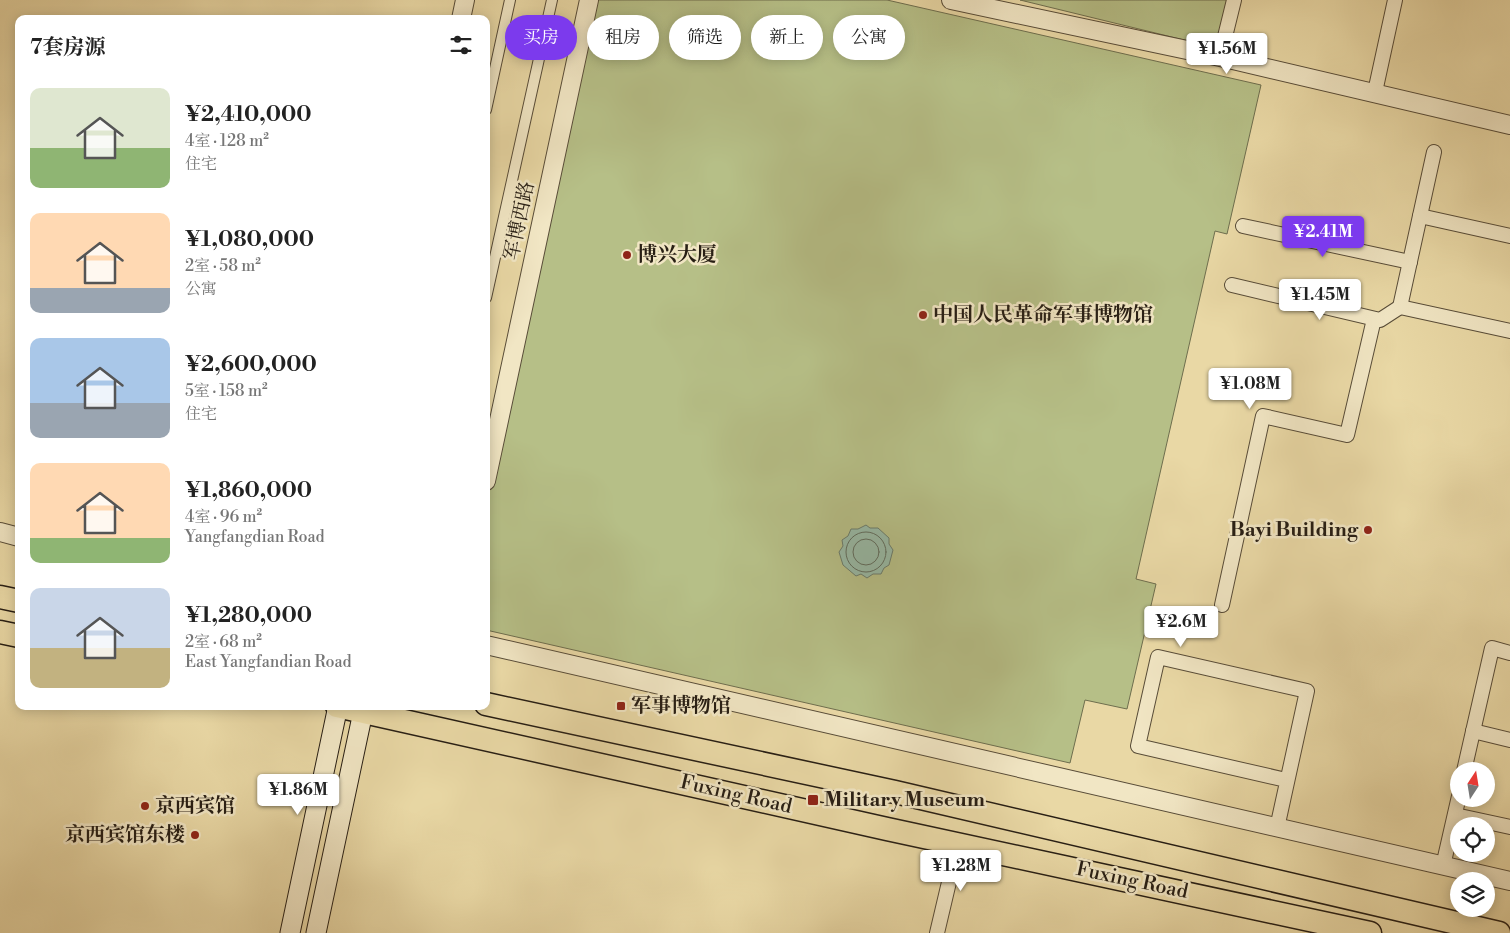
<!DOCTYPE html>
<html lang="zh">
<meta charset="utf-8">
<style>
:root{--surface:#fff;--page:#f2f2f2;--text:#222;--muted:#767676;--accent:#7c3aed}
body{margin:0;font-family:"Libre Bodoni","Noto Serif SC",serif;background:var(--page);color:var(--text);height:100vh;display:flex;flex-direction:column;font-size:19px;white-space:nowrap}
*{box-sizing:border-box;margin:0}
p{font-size:16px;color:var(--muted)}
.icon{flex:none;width:28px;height:28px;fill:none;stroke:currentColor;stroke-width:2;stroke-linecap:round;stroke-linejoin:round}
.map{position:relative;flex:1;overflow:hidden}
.side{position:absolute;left:15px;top:15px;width:475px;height:695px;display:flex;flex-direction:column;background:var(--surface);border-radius:10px;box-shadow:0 2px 12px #0003}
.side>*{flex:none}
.top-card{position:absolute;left:505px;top:15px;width:475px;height:45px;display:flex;gap:10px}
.needle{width:32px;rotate:12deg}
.controls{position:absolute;left:1450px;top:762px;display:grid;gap:10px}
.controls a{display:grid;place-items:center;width:45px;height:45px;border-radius:50%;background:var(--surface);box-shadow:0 2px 12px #0003;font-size:25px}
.price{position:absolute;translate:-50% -42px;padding:0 11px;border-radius:5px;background:#fff;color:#222;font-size:16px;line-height:32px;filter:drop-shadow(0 1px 2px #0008)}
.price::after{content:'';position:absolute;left:50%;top:30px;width:15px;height:11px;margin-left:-8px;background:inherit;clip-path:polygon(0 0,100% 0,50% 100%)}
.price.current{background:var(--accent);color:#fff}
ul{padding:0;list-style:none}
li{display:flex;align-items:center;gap:15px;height:125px;padding:0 15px}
li span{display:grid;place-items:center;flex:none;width:140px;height:100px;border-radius:10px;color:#555}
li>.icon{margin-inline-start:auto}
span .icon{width:60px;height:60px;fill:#fffc;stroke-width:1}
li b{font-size:21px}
h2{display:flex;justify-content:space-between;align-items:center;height:60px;padding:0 15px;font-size:21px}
.pill{padding:0 18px;border-radius:22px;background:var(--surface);box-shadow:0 2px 12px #0003;font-size:18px;line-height:45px}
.pill.current{background:var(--accent);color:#fff}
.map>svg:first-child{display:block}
.green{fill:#b6bf87;stroke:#6e6e4e}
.water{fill:#97baa7;stroke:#6a7c6c}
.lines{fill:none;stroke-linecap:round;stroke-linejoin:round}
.shore{stroke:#5f6c5e;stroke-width:1}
.pedestrian-casing{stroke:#584c38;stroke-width:12}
.minor-casing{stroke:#584c38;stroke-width:16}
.tertiary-casing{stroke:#584c38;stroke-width:20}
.secondary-casing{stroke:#271e14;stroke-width:21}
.trunk-casing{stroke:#271e14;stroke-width:25}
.pedestrian{stroke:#f1e6c4;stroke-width:10}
.minor{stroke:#f1e6c4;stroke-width:14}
.tertiary{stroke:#f1e6c4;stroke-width:18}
.secondary{stroke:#f1e6c4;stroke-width:19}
.trunk{stroke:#e9d8a5;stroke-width:22}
.poi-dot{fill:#8f2418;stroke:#f1e6c4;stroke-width:2}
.labels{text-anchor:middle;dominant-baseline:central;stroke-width:5;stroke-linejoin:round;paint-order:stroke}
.street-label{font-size:20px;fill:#271e14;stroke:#f1e6c4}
.poi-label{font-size:20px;font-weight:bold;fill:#271e14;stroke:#f1e6c4;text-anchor:start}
</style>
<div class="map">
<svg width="1510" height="933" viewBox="0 0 1510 933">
<rect width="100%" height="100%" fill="#e9d8a5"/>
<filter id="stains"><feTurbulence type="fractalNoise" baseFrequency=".004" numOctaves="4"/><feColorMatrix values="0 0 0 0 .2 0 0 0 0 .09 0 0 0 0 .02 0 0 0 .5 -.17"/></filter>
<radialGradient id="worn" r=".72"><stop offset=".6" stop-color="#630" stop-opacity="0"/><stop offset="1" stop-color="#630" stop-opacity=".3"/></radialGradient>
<g class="green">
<polygon points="597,0 887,0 1261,85 1227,234 1215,231 1136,579 1156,584 1127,709 1085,700 1070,763 486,630 486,489"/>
<polygon points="1020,0 1231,0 1221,49"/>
</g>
<polygon class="water" points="866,525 870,528 878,528 889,538 889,544 893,550 889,565 884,568 881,574 873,574 867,578 861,574 856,576 843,565 839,552 843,546 842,540 848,536 851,529 858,529"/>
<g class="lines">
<g class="shore">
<circle cx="866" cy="552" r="20"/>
<circle cx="866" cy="552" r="13"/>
</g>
<defs>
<g id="pedestrian">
<polyline points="486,110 510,0"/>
<polyline points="486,298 552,0"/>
</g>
<g id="minor">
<polyline points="1220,57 1234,0"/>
<polyline points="1375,92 1395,0"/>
<polyline points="1434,152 1400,307 1510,331"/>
<polyline points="1420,216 1510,236"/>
<polyline points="1243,226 1410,262"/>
<polyline points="1232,285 1380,320 1400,307"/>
<polyline points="1222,605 1263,416 1347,435 1374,319"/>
<polyline points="1473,731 1510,740"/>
<polyline points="1464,771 1492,648 1510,653"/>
<polyline points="1455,815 1510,827"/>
<polyline points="1277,828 1307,691 1158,657 1138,746 1286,780"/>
<polyline points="1443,866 1459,796"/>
<polyline points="937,933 958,844"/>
</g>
<g id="tertiary">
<polyline points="951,0 1220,57 1510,125"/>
<polyline points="461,19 465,0"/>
<polyline points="486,481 589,0"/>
<polyline points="0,532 19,537"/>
<polyline points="486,645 1510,881"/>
</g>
<g id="secondary">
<polyline points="290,933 338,706"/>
<polyline points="316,933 363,712 368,706"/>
</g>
<g id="trunk">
<polyline points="0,597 19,601"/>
<polyline points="0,632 19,636"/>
<polyline points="486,704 895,792 1499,933"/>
<polyline points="337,706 887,829 1370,933"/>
</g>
</defs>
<use href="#pedestrian" class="pedestrian-casing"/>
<use href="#minor" class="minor-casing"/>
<use href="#tertiary" class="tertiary-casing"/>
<use href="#secondary" class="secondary-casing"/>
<use href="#trunk" class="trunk-casing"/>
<use href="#pedestrian" class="pedestrian"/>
<use href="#minor" class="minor"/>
<use href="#tertiary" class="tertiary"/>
<use href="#secondary" class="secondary"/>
<use href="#trunk" class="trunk"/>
</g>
<g class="poi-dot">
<circle cx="627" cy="255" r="5"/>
<circle cx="923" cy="315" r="5"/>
<circle cx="1368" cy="530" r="5"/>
<rect x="616" y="701" width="10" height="10" rx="2.5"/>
<rect x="807" y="794" width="12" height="12" rx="2.5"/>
<circle cx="145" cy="806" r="5"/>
<circle cx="195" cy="835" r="5"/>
</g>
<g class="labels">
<g class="street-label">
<text transform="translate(520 221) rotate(-78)">军博西路</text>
<text transform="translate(736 795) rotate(13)">Fuxing Road</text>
<text transform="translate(1132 881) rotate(12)">Fuxing Road</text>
</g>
<g class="poi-label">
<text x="637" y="255">博兴大厦</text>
<text x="933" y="315">中国人民革命军事博物馆</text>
<text x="1358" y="530" text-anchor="end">Bayi Building</text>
<text x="631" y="706">军事博物馆</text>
<text x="824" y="800">Military Museum</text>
<text x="155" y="806">京西宾馆</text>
<text x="185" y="835" text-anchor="end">京西宾馆东楼</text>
</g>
</g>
<rect width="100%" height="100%" filter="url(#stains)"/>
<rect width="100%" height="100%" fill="url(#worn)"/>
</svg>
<div class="controls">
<a><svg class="needle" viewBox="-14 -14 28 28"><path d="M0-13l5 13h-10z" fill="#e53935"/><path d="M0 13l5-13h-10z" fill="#767676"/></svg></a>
<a><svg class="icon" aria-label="locate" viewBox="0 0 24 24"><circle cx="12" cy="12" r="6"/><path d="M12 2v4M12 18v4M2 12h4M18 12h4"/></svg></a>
<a><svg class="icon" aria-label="layers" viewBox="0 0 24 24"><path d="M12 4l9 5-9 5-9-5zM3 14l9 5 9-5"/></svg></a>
</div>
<b class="price" style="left:1227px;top:75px">¥1.56M</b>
<b class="price current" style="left:1323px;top:258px">¥2.41M</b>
<b class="price" style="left:1320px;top:321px">¥1.45M</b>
<b class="price" style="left:1250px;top:410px">¥1.08M</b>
<b class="price" style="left:1181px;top:648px">¥2.6M</b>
<b class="price" style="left:298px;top:816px">¥1.86M</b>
<b class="price" style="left:961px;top:892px">¥1.28M</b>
<div class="top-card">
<a class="pill current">买房</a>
<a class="pill">租房</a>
<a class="pill">筛选</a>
<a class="pill">新上</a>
<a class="pill">公寓</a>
</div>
<section class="side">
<h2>7套房源<svg class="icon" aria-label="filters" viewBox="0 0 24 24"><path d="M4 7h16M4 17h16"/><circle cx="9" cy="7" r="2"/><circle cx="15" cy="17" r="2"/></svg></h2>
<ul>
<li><span style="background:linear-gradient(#dfe7d0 60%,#8fb573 0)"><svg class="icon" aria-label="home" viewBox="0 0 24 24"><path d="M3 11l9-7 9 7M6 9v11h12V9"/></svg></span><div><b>¥2,410,000</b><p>4室 · 128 m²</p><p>住宅</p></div></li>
<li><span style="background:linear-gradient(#ffd9b3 75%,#9aa5b1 0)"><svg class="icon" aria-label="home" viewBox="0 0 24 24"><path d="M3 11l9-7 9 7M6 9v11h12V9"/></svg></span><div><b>¥1,080,000</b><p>2室 · 58 m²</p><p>公寓</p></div></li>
<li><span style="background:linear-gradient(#a9c7e8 65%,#9aa5b1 0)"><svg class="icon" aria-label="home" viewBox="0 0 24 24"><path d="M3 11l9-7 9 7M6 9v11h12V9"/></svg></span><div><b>¥2,600,000</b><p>5室 · 158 m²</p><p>住宅</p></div></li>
<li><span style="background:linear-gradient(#ffd9b3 75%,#8fb573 0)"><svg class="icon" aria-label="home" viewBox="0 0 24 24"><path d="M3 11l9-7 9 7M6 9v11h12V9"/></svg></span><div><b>¥1,860,000</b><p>4室 · 96 m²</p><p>Yangfangdian Road</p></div></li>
<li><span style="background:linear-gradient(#c9d6e8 60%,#c2b280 0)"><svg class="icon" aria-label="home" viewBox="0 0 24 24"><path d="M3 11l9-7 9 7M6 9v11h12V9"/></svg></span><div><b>¥1,280,000</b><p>2室 · 68 m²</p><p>East Yangfandian Road</p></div></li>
</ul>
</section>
</div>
